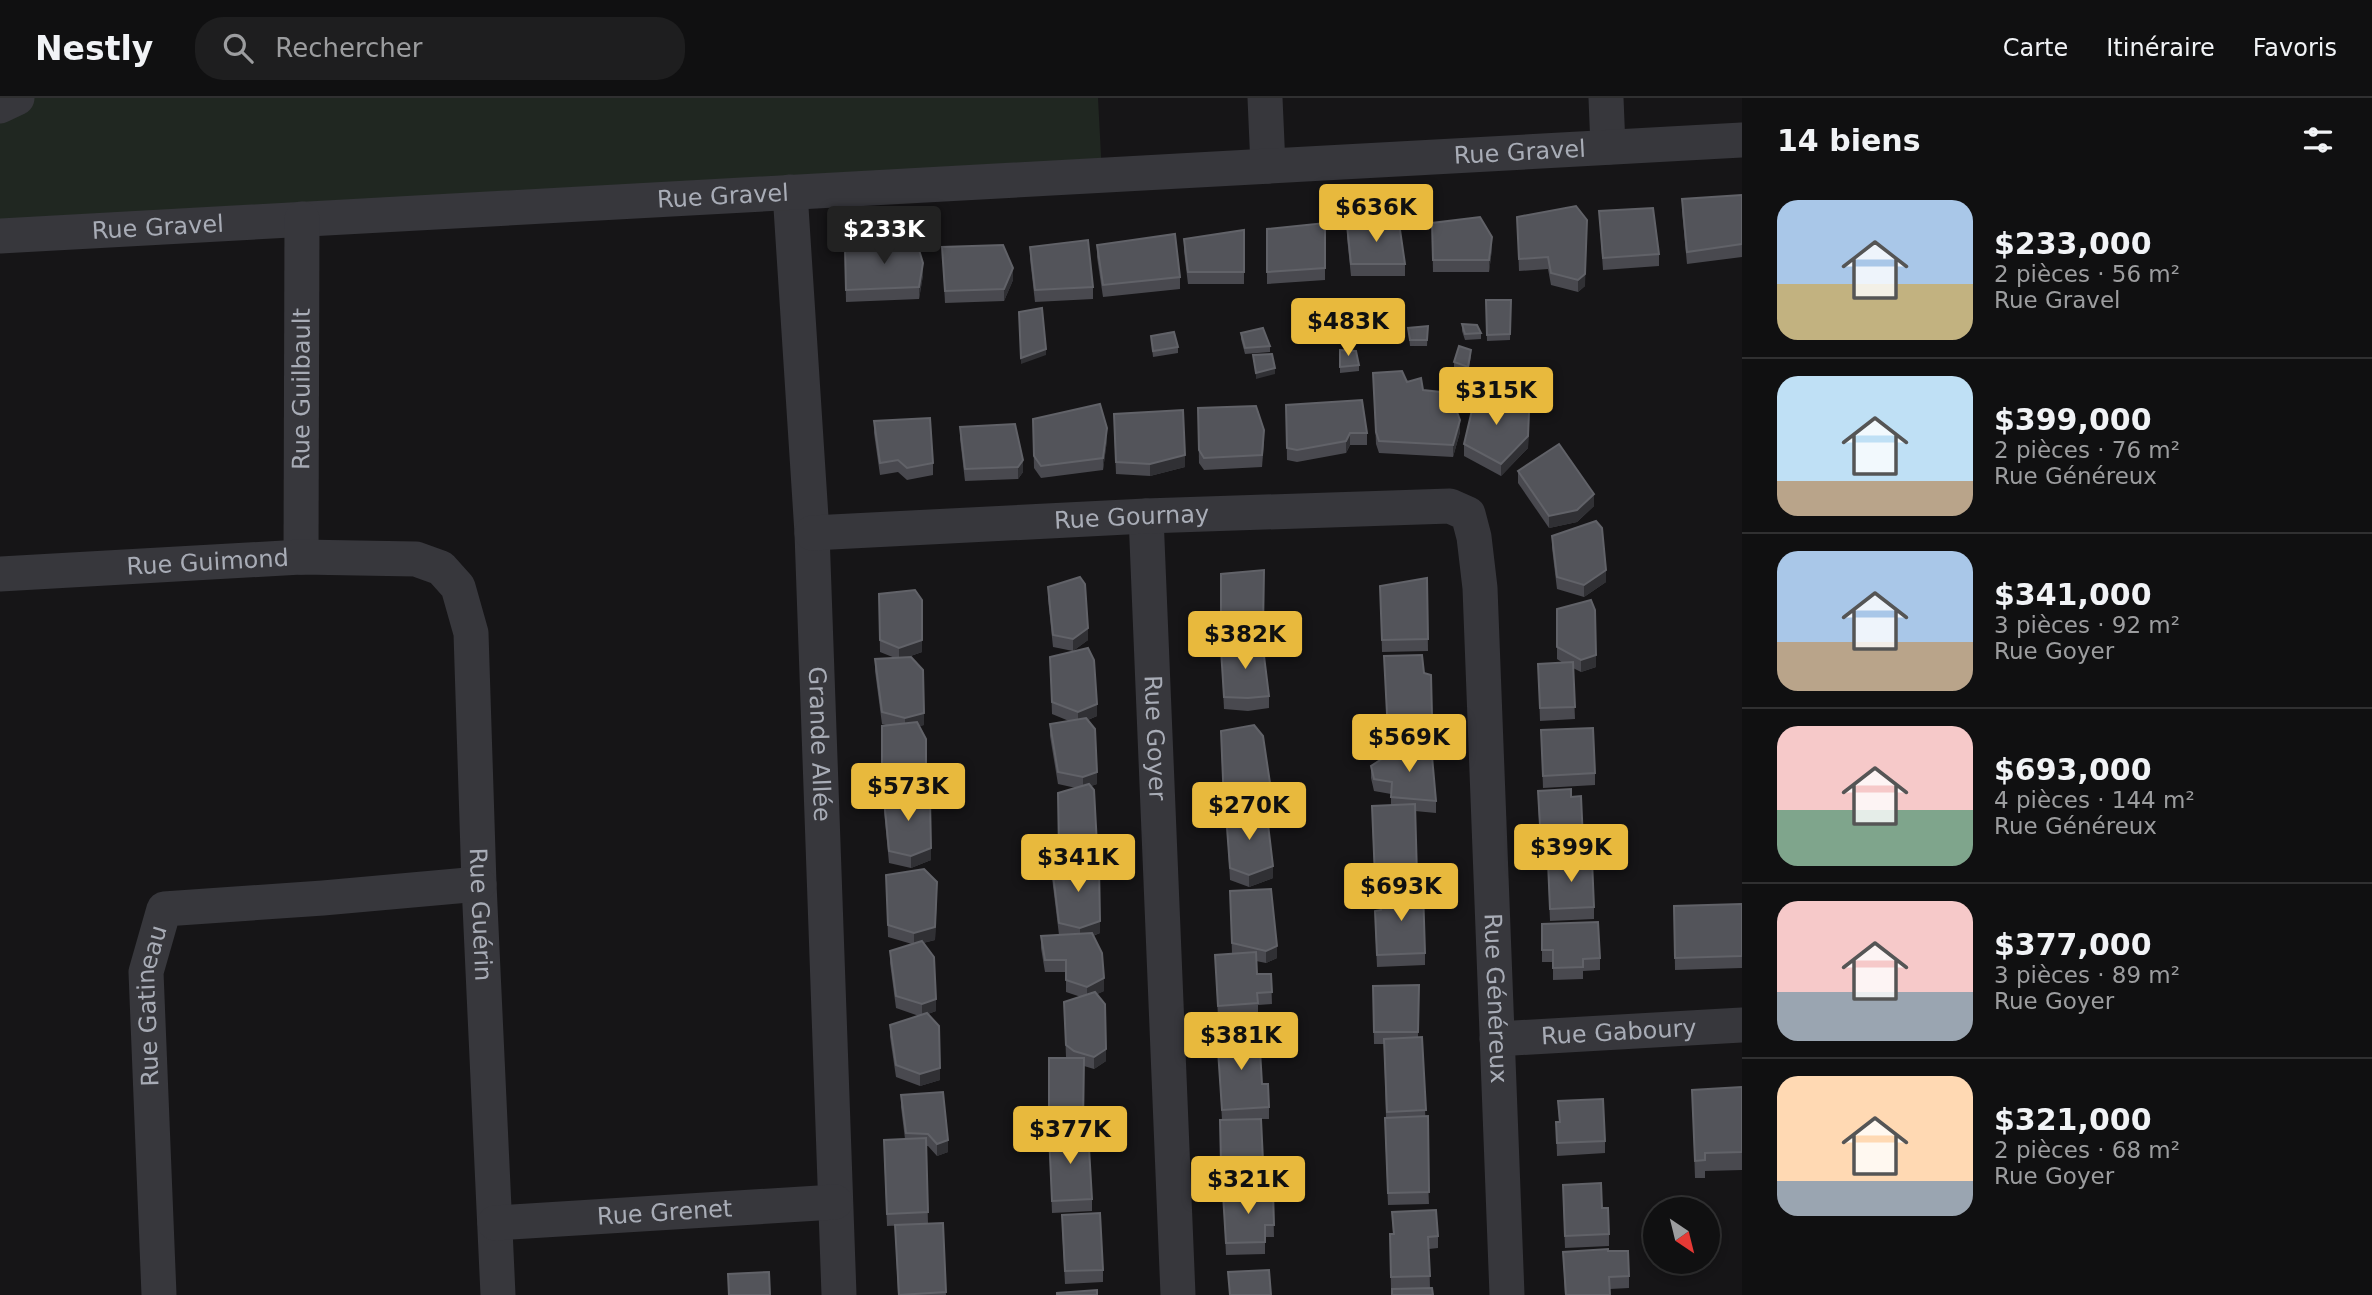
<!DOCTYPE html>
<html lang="fr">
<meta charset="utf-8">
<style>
:root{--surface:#101011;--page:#1e1e1f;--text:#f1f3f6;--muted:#9c9d9f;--line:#303031;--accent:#e8b93d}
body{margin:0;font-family:"DejaVu Sans",sans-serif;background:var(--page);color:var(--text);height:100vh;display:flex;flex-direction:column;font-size:26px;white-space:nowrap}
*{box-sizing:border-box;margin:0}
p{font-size:23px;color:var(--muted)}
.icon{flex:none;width:38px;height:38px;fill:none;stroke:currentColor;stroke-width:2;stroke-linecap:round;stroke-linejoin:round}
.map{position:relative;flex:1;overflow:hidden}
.sheet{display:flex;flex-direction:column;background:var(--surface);width:630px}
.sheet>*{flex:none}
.needle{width:46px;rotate:145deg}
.tools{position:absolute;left:1643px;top:1099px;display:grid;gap:14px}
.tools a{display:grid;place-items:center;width:77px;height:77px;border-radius:50%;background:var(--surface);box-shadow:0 4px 10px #0003,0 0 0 2px var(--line);font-size:35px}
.price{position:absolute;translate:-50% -60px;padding:0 16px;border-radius:7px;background:var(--accent);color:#111;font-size:23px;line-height:46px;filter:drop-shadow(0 2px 4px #0008)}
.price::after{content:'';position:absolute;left:50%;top:42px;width:21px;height:16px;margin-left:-10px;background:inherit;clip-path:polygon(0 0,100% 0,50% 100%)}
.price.active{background:#222;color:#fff}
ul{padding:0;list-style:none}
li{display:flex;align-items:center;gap:21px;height:175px;padding:0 35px}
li+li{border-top:2px solid var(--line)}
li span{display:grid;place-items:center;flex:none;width:196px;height:140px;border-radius:21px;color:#555}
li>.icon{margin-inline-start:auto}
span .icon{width:84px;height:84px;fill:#fffc;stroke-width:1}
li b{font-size:30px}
h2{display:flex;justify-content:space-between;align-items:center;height:84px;padding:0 35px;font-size:30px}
header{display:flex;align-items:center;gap:42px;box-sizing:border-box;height:98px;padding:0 35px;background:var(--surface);border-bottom:2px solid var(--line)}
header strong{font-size:33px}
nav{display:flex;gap:38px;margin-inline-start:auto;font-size:24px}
.search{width:490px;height:63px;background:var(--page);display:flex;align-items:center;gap:18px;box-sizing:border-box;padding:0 24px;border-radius:28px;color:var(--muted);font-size:26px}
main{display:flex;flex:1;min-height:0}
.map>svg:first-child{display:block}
.park{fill:#202721}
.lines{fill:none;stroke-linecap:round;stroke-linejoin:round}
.minor{stroke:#37373c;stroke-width:35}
.wall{fill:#49494f}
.shaded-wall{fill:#303034}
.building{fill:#53545a;stroke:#616268;stroke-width:2}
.labels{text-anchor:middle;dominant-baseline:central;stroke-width:5;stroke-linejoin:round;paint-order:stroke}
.street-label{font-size:24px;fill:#a8acb6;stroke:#111012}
</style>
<header>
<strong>Nestly</strong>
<div class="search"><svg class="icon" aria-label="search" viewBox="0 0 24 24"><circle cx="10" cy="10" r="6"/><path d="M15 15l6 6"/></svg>Rechercher</div>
<nav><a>Carte</a><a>Itinéraire</a><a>Favoris</a></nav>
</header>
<main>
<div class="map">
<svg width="1742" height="1197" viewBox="0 0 1742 1197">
<rect width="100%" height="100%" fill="#161517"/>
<polygon class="park" points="0,0 1098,0 1102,77 0,138"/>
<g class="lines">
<g class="minor">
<polyline points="1265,0 1268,68"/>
<polyline points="1606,0 1608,49"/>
<polyline points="0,8 17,0"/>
<path id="s1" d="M790,94L812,435L839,1197"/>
<path id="s2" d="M0,138L1742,42"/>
<path id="s3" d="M1146,418L1178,1197"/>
<path id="s4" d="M812,435L1146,418L1450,408L1468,416L1474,439L1480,490L1507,1197"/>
<path id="s5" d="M301,459L302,121"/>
<path id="s6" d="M0,476L301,459L416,461L441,470L458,489L471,535L479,786L498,1197"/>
<path id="s7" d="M1497,941L1742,927"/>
<path id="s8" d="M495,1125L835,1104"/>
<path id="s9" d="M159,1197L146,874L164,811L323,800L479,786"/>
</g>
</g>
<g class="wall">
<polygon points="1742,97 1742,159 1687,166 1682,113 1682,101"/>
<polygon points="1599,113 1659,156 1659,168 1603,172"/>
<polygon points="1517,119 1585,188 1578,194 1551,187 1548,171 1519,173"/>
<polygon points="1325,125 1325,182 1267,186 1267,131"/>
<polygon points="1432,125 1492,151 1489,174 1433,174"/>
<polygon points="1347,127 1405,166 1405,178 1351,178 1347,139"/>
<polygon points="1244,132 1244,186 1188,186 1184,153 1184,141"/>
<polygon points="1097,147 1180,179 1180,191 1103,199 1097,159"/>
<polygon points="942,149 1013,182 1004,203 945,205"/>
<polygon points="1030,149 1093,189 1093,201 1035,204 1030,161"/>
<polygon points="845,152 923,177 919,201 846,204"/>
<polygon points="1486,202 1511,202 1510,242 1487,243"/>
<polygon points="1462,226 1481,235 1481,241 1465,242 1462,233"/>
<polygon points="1428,228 1427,248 1410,248 1408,230"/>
<polygon points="1241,235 1270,248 1270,254 1245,256 1241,241"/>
<polygon points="1151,238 1178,249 1178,255 1153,259"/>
<polygon points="1340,252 1359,267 1359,273 1340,275"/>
<polygon points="1471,258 1468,275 1454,270 1454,264"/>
<polygon points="1373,275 1407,284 1423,292 1460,334 1453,359 1379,355 1376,346"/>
<polygon points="1286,307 1367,335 1367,347 1350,347 1346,355 1297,364 1287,362"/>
<polygon points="1198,310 1264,344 1262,369 1204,372 1199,365"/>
<polygon points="1033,321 1107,342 1103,372 1041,380 1034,370"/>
<polygon points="874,323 933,365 933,377 907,382 898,374 880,377 874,335"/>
<polygon points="1015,326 1023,374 1018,381 965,383 960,341 960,329"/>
<polygon points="1529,326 1528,350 1501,378 1464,358 1464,346"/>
<polygon points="1114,328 1185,369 1150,378 1116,376"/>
<polygon points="1518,373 1594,408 1577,424 1549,430 1518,385"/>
<polygon points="1552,438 1606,484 1584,499 1557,491 1552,450"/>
<polygon points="1264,472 1263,542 1245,544 1221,540 1221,476"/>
<polygon points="1427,480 1428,553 1382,554 1380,488"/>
<polygon points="1048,489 1088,542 1073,553 1053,549 1048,501"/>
<polygon points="879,496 922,554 905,560 924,627 919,628 926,641 926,697 924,697 931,762 911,770 889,765 884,713 884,701 901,696 882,692 882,628 886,627 882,626 875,573 875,561 895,560 880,554"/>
<polygon points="1557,511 1596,569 1581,574 1573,570 1575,621 1540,623 1538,566 1563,565 1557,561"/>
<polygon points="1221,551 1269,598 1269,610 1248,613 1224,611"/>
<polygon points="1384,558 1424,575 1432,618 1432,630 1428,630 1429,647 1436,703 1436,715 1415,713 1417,789 1375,791 1372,720 1391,707 1391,696 1374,693 1371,680 1371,668 1411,652 1388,647"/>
<polygon points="1050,559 1097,618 1088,622 1097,686 1091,688 1097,759 1090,763 1100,835 1093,838 1104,893 1097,896 1106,963 1094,971 1084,968 1083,1033 1092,1101 1092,1113 1052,1115 1049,1038 1049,960 1068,960 1066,959 1064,904 1081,899 1066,894 1066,874 1045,874 1041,850 1041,838 1059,837 1052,780 1052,768 1067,766 1059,764 1058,695 1076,690 1058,686 1050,638 1050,626 1069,623 1052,616"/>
<polygon points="1541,632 1595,675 1595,687 1543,690"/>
<polygon points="1221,645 1270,697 1265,714 1263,714 1273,780 1249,789 1230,782 1226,717 1224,717"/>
<polygon points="1571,699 1583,743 1583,755 1545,757 1545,739 1540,739 1538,705"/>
<polygon points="1548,776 1594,809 1594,821 1550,823"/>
<polygon points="886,777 937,796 935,842 923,845 936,913 928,916 940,982 920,988 896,979 890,939 890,927 919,918 896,910 890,865 890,853 912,846 888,839"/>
<polygon points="1230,793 1277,860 1266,865 1256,863 1257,876 1271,876 1272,906 1258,907 1258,917 1218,920 1215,857 1232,856"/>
<polygon points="1380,793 1425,855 1425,867 1377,869 1375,825 1381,812"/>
<polygon points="1742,806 1742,870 1675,872 1674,808"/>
<polygon points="1542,826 1600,860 1600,872 1583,873 1583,881 1553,882 1553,864 1542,864"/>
<polygon points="1419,887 1418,939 1422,939 1429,1106 1388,1107 1385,1032 1386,1020 1384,946 1374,946 1373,888"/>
<polygon points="1217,937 1262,986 1269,1009 1269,1021 1261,1021 1263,1075 1221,1077 1220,1022 1222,1022"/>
<polygon points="1742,989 1742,1072 1705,1073 1705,1080 1695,1080 1692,992"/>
<polygon points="901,997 948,1054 937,1058 928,1048 926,1048 928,1126 943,1125 946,1197 898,1197 895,1127 908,1127 887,1128 884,1054 905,1041 901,1009"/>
<polygon points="1558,1003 1605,1043 1605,1055 1557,1058 1556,1024 1559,1024"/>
<polygon points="1273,1094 1274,1139 1265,1139 1265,1156 1226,1157 1223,1096"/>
<polygon points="1563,1099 1609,1136 1609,1148 1565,1150"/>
<polygon points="1392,1114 1438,1138 1438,1150 1429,1151 1430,1190 1391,1191 1390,1148 1393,1136"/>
<polygon points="1062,1129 1103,1172 1103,1184 1065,1186"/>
<polygon points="1608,1153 1629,1178 1629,1190 1610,1191 1610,1197 1565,1197 1563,1154"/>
</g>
<g class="shaded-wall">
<polygon points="1587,134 1585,188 1578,194 1578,182"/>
<polygon points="1492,139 1492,151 1489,174 1489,162"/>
<polygon points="923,165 923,177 919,201 919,189"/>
<polygon points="1013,170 1013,182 1004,203 1004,191"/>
<polygon points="1046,251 1046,257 1021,266 1021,260"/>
<polygon points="1275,270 1275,276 1256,281 1256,275"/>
<polygon points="1529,314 1528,350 1501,378 1501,366"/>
<polygon points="1460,322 1460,334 1453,359 1453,347"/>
<polygon points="1107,330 1107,342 1103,372 1103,360"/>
<polygon points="1350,335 1350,347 1346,355 1346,343"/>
<polygon points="1185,357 1185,369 1150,378 1150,366"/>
<polygon points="1023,362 1023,374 1018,381 1018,369"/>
<polygon points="1594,396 1594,408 1577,424 1549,430 1549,418"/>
<polygon points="1606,472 1606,484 1584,499 1584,487"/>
<polygon points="1088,530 1088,542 1073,553 1073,541"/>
<polygon points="922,542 922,554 899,562 899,550"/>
<polygon points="1596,557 1596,569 1581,574 1581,562"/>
<polygon points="1097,606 1097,618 1078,626 1078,614"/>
<polygon points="924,615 924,627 905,632 905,620"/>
<polygon points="1429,636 1429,648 1411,652 1411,640"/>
<polygon points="1097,674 1097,686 1083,691 1083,679"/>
<polygon points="1270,685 1270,697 1265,714 1248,720 1248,708"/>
<polygon points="1097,747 1097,759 1081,770 1081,758"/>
<polygon points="931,750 931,762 911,770 911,758"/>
<polygon points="1273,768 1273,780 1249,789 1249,777"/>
<polygon points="937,796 935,842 914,847 914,835"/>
<polygon points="1100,823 1100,835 1080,842 1080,830"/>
<polygon points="1277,848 1277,860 1266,865 1266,853"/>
<polygon points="1104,880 1104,893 1087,901 1087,889"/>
<polygon points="936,901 936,913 922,918 922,906"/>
<polygon points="1106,951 1106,963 1094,971 1094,959"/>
<polygon points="940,970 940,982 920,988 920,976"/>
<polygon points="948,1042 948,1054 937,1058 937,1046"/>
</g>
<g class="building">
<polygon points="1742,97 1742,146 1687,154 1682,101"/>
<polygon points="1576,108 1587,122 1585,176 1578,182 1551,175 1548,159 1519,161 1517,119"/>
<polygon points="1653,110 1659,156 1603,160 1599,113"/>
<polygon points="1480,119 1492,139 1489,162 1433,162 1432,125"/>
<polygon points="1325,125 1325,170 1267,174 1267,131"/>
<polygon points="1399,125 1405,166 1351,166 1347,127"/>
<polygon points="1244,132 1244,174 1188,174 1184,141"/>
<polygon points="1175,136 1180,179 1103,187 1097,147"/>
<polygon points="916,142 923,165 919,189 846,192 845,151"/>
<polygon points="1088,142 1093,189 1035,192 1030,149"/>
<polygon points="1003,147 1013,170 1004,191 945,193 942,149"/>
<polygon points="1486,202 1511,202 1510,236 1487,237"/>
<polygon points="1042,210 1046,251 1021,260 1019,214"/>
<polygon points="1462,226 1477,227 1481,235 1465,236"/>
<polygon points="1428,228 1427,242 1410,242 1408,230"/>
<polygon points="1263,230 1270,248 1245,250 1241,235"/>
<polygon points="1174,234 1178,249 1153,253 1151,238"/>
<polygon points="1459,248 1471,252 1468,269 1454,264"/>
<polygon points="1340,252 1356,253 1359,267 1340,269"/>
<polygon points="1272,256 1275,270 1256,275 1253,257"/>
<polygon points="1402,273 1407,284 1421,280 1423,292 1450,295 1460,322 1453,347 1379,343 1376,334 1373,275"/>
<polygon points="1477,291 1529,314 1528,338 1501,366 1464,346"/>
<polygon points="1362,302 1367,335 1350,335 1346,343 1297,352 1287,350 1286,307"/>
<polygon points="1100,306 1107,330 1103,360 1041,368 1034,358 1033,321"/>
<polygon points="1256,308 1264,332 1262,357 1204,360 1199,352 1198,310"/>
<polygon points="1183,312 1185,357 1150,366 1116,364 1114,316"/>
<polygon points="930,320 933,365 907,370 898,362 880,365 874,323"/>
<polygon points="1015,326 1023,362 1018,369 965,371 960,329"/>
<polygon points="1559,346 1594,396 1577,412 1549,418 1518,373"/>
<polygon points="1596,423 1602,430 1606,472 1584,487 1557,479 1552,438"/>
<polygon points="1264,472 1263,530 1245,532 1221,528 1221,476"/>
<polygon points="1080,479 1085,486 1088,530 1073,541 1053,537 1048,489"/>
<polygon points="1427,480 1428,541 1382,542 1380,488"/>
<polygon points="915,492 922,502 922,542 899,550 880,542 879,496"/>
<polygon points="1591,502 1595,512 1596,557 1581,562 1557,549 1557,511"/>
<polygon points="1258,543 1263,550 1269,598 1248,600 1224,599 1221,551"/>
<polygon points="1088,550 1094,562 1097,606 1078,614 1052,604 1050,559"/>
<polygon points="1422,557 1424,575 1431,577 1432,618 1427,618 1429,636 1411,640 1388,635 1384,558"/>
<polygon points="911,559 923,572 924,615 905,620 882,614 875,561"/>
<polygon points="1573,564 1575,609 1540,610 1538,566"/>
<polygon points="1086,620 1095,631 1097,674 1083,679 1058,674 1050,626"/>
<polygon points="917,624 926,641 926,685 906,685 882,680 882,628"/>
<polygon points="1254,627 1263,638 1270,685 1265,702 1248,708 1224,705 1221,633"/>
<polygon points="1593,630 1595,675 1543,678 1541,632"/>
<polygon points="1431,647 1436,703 1391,699 1392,684 1374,681 1371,668 1388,657"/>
<polygon points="1089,686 1094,692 1097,747 1081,758 1059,752 1058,695"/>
<polygon points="917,691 930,702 931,750 911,758 889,753 884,701"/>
<polygon points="1571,691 1571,699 1581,698 1583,743 1545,745 1545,727 1540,727 1538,693"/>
<polygon points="1415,706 1417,777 1375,779 1372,708"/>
<polygon points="1260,711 1267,718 1273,768 1249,777 1230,770 1226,716"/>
<polygon points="1592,762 1594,809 1550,811 1548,764"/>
<polygon points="1093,763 1099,768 1100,823 1080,830 1059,825 1052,768"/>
<polygon points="924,771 937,784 935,829 914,835 888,827 886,777"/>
<polygon points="1271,791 1277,848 1266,853 1232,845 1230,793"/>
<polygon points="1423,791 1425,855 1377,857 1375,813 1381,812 1380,793"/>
<polygon points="1742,806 1742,858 1675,860 1674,808"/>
<polygon points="1598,824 1600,860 1583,861 1583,869 1553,870 1553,852 1542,852 1542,826"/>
<polygon points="1092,835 1102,855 1104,880 1087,889 1066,882 1066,862 1045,862 1041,838"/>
<polygon points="922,843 934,859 936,901 922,906 896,898 890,853"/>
<polygon points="1256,854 1257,876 1271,876 1272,894 1257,895 1258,905 1218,908 1215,857"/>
<polygon points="1419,887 1418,934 1374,934 1373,888"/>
<polygon points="1095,894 1105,906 1106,951 1094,959 1074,953 1066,947 1064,904"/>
<polygon points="927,915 939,928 940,970 920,976 896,967 890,927"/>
<polygon points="1259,935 1262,986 1268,986 1269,1009 1222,1012 1217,937"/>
<polygon points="1422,939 1426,1012 1387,1014 1384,941"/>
<polygon points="1049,960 1084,960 1083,1026 1049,1026"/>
<polygon points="1742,989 1742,1054 1705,1055 1705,1062 1695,1063 1692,992"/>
<polygon points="943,994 948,1042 937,1046 928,1036 906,1035 901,997"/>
<polygon points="1603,1001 1605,1043 1557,1045 1556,1024 1560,1024 1558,1003"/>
<polygon points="1428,1018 1429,1094 1388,1095 1385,1020"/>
<polygon points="1261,1021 1263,1063 1221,1065 1220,1022"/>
<polygon points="1088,1033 1092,1101 1052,1103 1049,1035"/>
<polygon points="926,1040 928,1114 887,1116 884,1042"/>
<polygon points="1601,1085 1602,1110 1608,1110 1609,1136 1565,1138 1563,1087"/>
<polygon points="1273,1094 1274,1127 1265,1127 1265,1144 1226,1145 1223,1096"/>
<polygon points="1436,1112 1438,1138 1428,1139 1430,1178 1391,1179 1390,1136 1394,1136 1392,1114"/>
<polygon points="1100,1115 1103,1172 1065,1173 1062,1117"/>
<polygon points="943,1125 946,1194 899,1197 895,1127"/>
<polygon points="1608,1151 1608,1153 1628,1153 1629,1178 1609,1179 1610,1197 1566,1197 1563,1154"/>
<polygon points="1269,1172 1271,1197 1230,1197 1228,1174"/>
<polygon points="769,1174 770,1197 729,1197 728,1176"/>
<polygon points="1432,1190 1433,1197 1392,1197 1392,1191"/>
<polygon points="1097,1192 1097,1197 1057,1197 1057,1195"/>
</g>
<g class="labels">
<g class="street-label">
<text stroke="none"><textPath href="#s2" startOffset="1522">Rue Gravel</textPath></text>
<text stroke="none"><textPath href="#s2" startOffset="724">Rue Gravel</textPath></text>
<text stroke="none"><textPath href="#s2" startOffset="158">Rue Gravel</textPath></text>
<text stroke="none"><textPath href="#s5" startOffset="168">Rue Guilbault</textPath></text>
<text stroke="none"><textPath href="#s4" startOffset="320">Rue Gournay</textPath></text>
<text stroke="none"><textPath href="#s6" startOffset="208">Rue Guimond</textPath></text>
<text stroke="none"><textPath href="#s3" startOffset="222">Rue Goyer</textPath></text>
<text stroke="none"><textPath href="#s1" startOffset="553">Grande Allée</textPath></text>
<text stroke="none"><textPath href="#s6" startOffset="798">Rue Guérin</textPath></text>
<text stroke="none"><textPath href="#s4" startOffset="1144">Rue Généreux</textPath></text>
<text stroke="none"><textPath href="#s9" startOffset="290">Rue Gatineau</textPath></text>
<text stroke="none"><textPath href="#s7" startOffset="122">Rue Gaboury</textPath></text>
<text stroke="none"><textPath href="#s8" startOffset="170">Rue Grenet</textPath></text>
</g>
</g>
</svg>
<div class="tools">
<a><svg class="needle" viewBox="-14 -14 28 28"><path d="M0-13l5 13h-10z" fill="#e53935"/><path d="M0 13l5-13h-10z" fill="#9c9d9f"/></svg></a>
</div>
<b class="price" style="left:1376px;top:146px">$636K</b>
<b class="price active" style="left:884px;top:168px">$233K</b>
<b class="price" style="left:1348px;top:260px">$483K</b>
<b class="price" style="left:1496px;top:329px">$315K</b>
<b class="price" style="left:1245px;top:573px">$382K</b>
<b class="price" style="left:1409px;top:676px">$569K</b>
<b class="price" style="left:908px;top:725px">$573K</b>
<b class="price" style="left:1249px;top:744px">$270K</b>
<b class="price" style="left:1571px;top:786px">$399K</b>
<b class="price" style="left:1078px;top:796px">$341K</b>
<b class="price" style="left:1401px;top:825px">$693K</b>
<b class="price" style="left:1241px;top:974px">$381K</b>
<b class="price" style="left:1070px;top:1068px">$377K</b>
<b class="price" style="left:1248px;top:1118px">$321K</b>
</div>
<section class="sheet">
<h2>14 biens<svg class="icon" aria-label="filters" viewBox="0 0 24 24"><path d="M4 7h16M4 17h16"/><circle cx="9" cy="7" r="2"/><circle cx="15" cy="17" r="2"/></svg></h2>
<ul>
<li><span style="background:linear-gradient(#a9c7e8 60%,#c2b280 0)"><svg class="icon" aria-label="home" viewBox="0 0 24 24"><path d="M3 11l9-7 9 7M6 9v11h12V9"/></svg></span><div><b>$233,000</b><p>2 pièces · 56 m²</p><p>Rue Gravel</p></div></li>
<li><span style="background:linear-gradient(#bfe0f5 75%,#b9a48a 0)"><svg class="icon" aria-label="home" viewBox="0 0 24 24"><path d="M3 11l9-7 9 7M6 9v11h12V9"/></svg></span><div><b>$399,000</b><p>2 pièces · 76 m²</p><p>Rue Généreux</p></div></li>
<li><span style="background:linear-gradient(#a9c7e8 65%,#b9a48a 0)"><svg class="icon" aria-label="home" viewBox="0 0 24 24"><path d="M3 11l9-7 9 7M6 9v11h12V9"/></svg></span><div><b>$341,000</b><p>3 pièces · 92 m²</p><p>Rue Goyer</p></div></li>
<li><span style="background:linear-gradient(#f6c9c9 60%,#7fa58c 0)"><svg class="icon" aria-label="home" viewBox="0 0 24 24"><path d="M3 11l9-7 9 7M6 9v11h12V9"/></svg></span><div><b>$693,000</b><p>4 pièces · 144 m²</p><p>Rue Généreux</p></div></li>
<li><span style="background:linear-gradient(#f6c9c9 65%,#9aa5b1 0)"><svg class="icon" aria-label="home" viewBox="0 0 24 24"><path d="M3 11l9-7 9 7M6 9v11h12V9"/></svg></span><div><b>$377,000</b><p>3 pièces · 89 m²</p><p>Rue Goyer</p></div></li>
<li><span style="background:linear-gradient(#ffd9b3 75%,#9aa5b1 0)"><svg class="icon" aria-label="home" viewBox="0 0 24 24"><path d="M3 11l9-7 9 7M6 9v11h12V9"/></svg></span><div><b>$321,000</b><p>2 pièces · 68 m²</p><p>Rue Goyer</p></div></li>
</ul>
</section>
</main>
